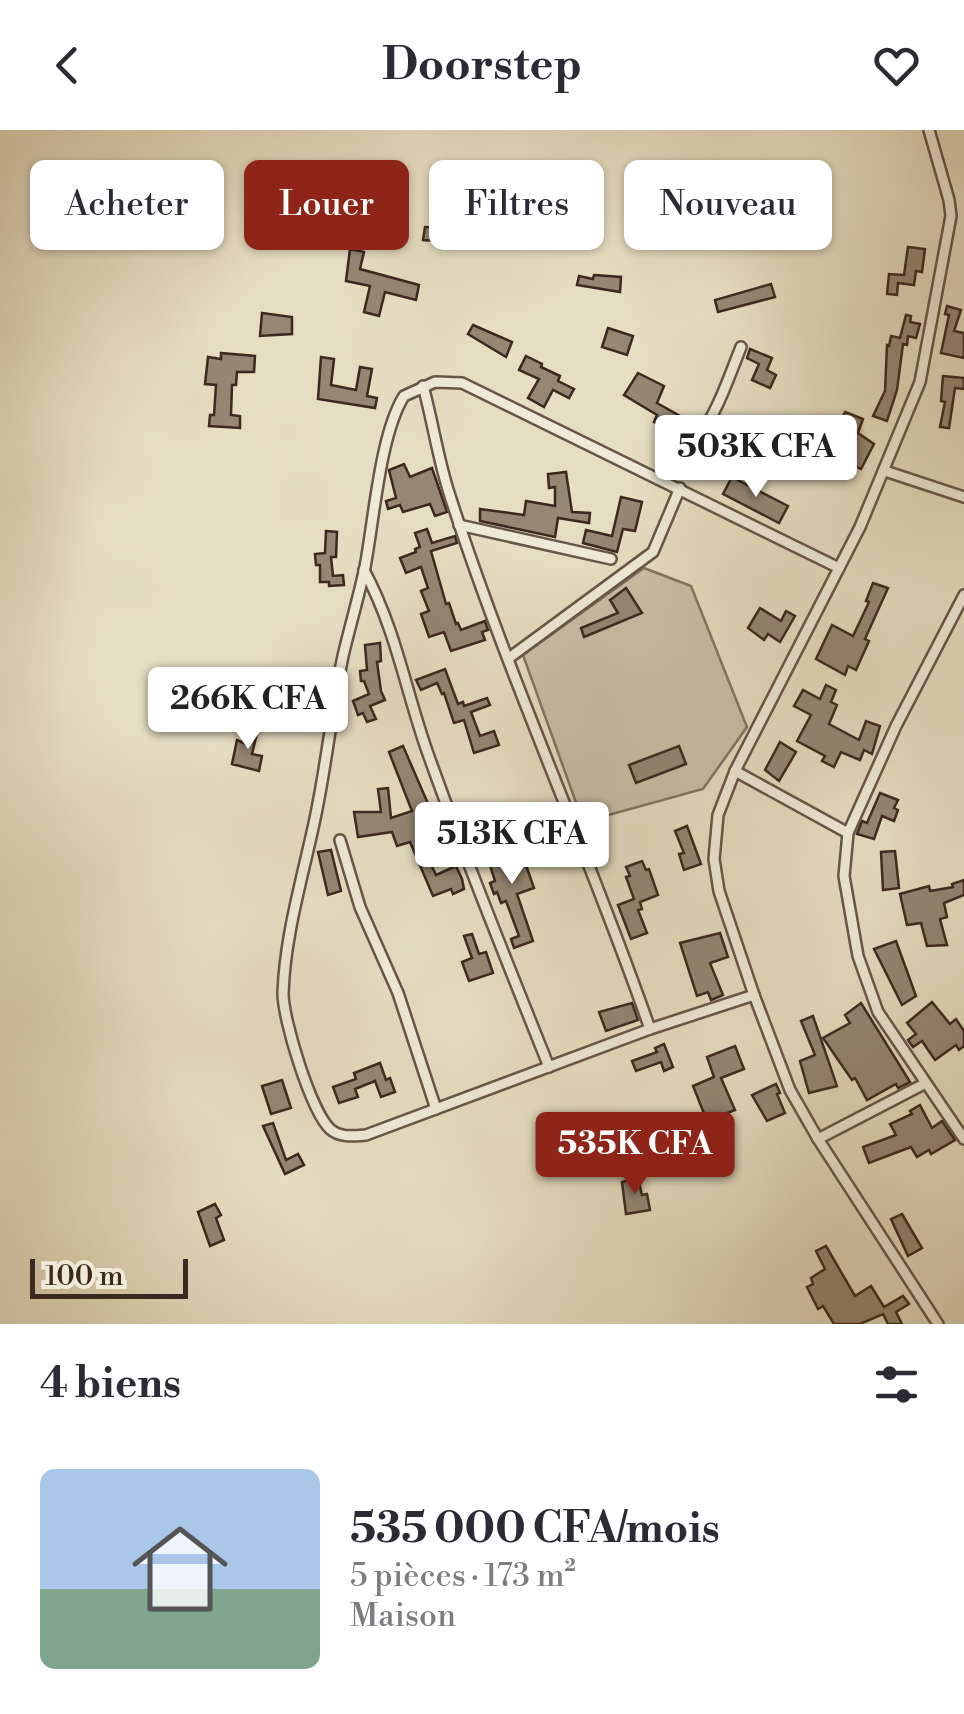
<!DOCTYPE html>
<html lang="fr">
<meta charset="utf-8">
<style>
:root{--surface:#fff;--page:#f7f7f7;--text:#2b2b33;--muted:#7c7c81;--line:#e1e1e2;--accent:#8f2418}
body{margin:0;font-family:"Libre Bodoni",serif;background:var(--page);color:var(--text);height:100vh;display:flex;flex-direction:column;font-size:38px;white-space:nowrap}
*{box-sizing:border-box;margin:0}
p{font-size:32px;color:var(--muted)}
.icon{flex:none;width:55px;height:55px;fill:none;stroke:currentColor;stroke-width:2;stroke-linecap:round;stroke-linejoin:round}
.map{position:relative;height:1194px;overflow:hidden}
.drawer{display:flex;flex-direction:column;background:var(--surface);flex:1}
.drawer>*{flex:none}
.top-card{position:absolute;left:30px;top:30px;width:905px;height:90px;display:flex;gap:20px}
.scale{position:absolute;left:30px;bottom:25px;width:158px;box-sizing:border-box;padding-left:10px;border:5px solid #3b281e;border-top:0;font-size:28px;line-height:35px;white-space:nowrap;color:#3b281e;-webkit-text-stroke:8px #efead7;paint-order:stroke}
.price{position:absolute;translate:-50% -85px;padding:0 22px;border-radius:10px;background:#fff;color:#222;font-size:32px;line-height:65px;filter:drop-shadow(0 2px 5px #0008)}
.price::after{content:'';position:absolute;left:50%;top:60px;width:30px;height:22px;margin-left:-15px;background:inherit;clip-path:polygon(0 0,100% 0,50% 100%)}
.price.active{background:var(--accent);color:#fff}
ul{padding:0;list-style:none}
li{display:flex;align-items:center;gap:30px;height:250px;padding:0 40px}
li+li{border-top:2px solid var(--line)}
li span{display:grid;place-items:center;flex:none;width:280px;height:200px;border-radius:15px;color:#555}
li>.icon{margin-inline-start:auto}
span .icon{width:120px;height:120px;fill:#fffc;stroke-width:1}
li b{font-size:42px}
h2{display:flex;justify-content:space-between;align-items:center;height:120px;padding:0 40px;font-size:42px}
.tag{padding:0 35px;border-radius:15px;background:var(--surface);box-shadow:0 2px 8px #0004;font-size:35px;line-height:90px}
.tag.active{background:var(--accent);color:#fff}
header{display:flex;justify-content:space-between;align-items:center;height:130px;padding:0 40px;background:var(--surface);font-size:45px;font-weight:700}
.map>svg:first-child{display:block}
.garden{fill:#c9bfa5;stroke:#827462;stroke-width:2.5}
.building{fill:#948773;stroke:#3b281e;stroke-width:2.5}
.lines{fill:none;stroke-linecap:round;stroke-linejoin:round}
.minor-casing{stroke:#665647;stroke-width:14}
.minor{stroke:#efead7;stroke-width:9}
</style>
<header><svg class="icon" aria-label="back" viewBox="0 0 24 24"><path d="M15 5l-7 7 7 7"/></svg>Doorstep<svg class="icon" aria-label="heart" viewBox="0 0 24 24"><path d="M12 20l-8-8c-3-5 5-10 8-4 3-6 11-1 8 4z"/></svg></header>
<div class="map">
<svg width="964" height="1194" viewBox="0 0 964 1194">
<rect width="100%" height="100%" fill="#e6dec1"/>
<filter id="stains"><feTurbulence type="fractalNoise" baseFrequency=".002" numOctaves="4"/><feColorMatrix values="0 0 0 0 .2 0 0 0 0 .09 0 0 0 0 .02 0 0 0 .5 -.17"/></filter>
<radialGradient id="worn" r=".72"><stop offset=".6" stop-color="#630" stop-opacity="0"/><stop offset="1" stop-color="#630" stop-opacity=".3"/></radialGradient>
<polygon class="garden" points="644,438 691,456 747,597 703,659 583,692 523,525"/>
<g class="building">
<polygon points="425,97 464,100 464,113 423,110"/>
<polygon points="908,117 925,119 922,142 916,141 914,155 898,153 897,165 887,164 889,144 904,145"/>
<polygon points="350,119 364,122 360,139 419,155 416,170 385,162 379,186 364,182 370,156 346,151"/>
<polygon points="594,145 621,147 620,162 577,155 579,146 593,149"/>
<polygon points="771,154 775,167 718,182 715,170"/>
<polygon points="947,176 961,180 954,201 964,203 964,228 941,223 949,185 945,184"/>
<polygon points="262,183 292,187 292,204 260,206"/>
<polygon points="906,185 911,186 910,192 920,194 916,208 908,206 907,215 903,214 897,260 887,291 873,286 885,261 887,215 889,216 891,206 900,208"/>
<polygon points="473,195 512,212 506,227 468,204"/>
<polygon points="608,198 633,206 627,225 602,217"/>
<polygon points="750,219 772,228 767,240 776,245 770,258 752,250 759,234 747,228"/>
<polygon points="221,223 255,226 254,242 237,242 236,255 232,255 231,285 240,286 240,298 209,296 210,285 214,285 216,255 205,254 208,227 221,229"/>
<polygon points="526,226 542,234 541,237 560,246 558,251 574,259 569,268 553,260 544,277 528,268 539,249 519,240"/>
<polygon points="321,227 334,229 331,255 356,260 360,237 372,239 367,266 377,268 375,278 318,269"/>
<polygon points="638,243 664,256 657,273 680,286 671,301 654,292 657,285 624,265"/>
<polygon points="943,246 964,248 964,259 955,258 949,298 940,297 945,272 941,271"/>
<polygon points="845,282 863,289 858,303 874,314 861,339 811,314 820,295 836,303"/>
<polygon points="404,334 410,347 432,338 447,382 435,386 430,374 403,382 400,375 388,379 386,371 396,368 389,340"/>
<polygon points="566,342 572,382 590,383 589,393 558,388 555,407 480,391 480,379 524,385 526,371 555,376 555,357 549,358 548,344"/>
<polygon points="732,347 788,376 779,393 723,364"/>
<polygon points="621,367 642,372 635,401 623,399 617,422 583,413 586,400 612,406"/>
<polygon points="427,399 432,413 455,406 457,413 431,421 446,474 449,473 456,494 458,493 461,500 485,491 488,500 482,502 485,510 451,521 444,502 429,507 421,484 429,481 421,461 428,458 421,437 406,443 400,428 416,422 415,419 420,417 415,403"/>
<polygon points="326,401 337,402 336,427 331,427 333,446 343,445 344,455 329,456 329,452 320,452 320,435 316,435 315,424 325,423"/>
<polygon points="873,453 888,458 865,509 869,511 856,540 848,536 845,545 816,529 832,495 853,506 869,472 866,471"/>
<polygon points="626,458 642,483 584,507 581,498 618,483 610,470"/>
<polygon points="760,478 781,491 786,481 795,486 780,512 768,504 764,510 748,498"/>
<polygon points="380,513 381,531 377,532 381,561 385,570 370,576 376,589 367,592 363,583 358,585 353,571 369,564 364,551 361,551 360,541 367,540 365,515"/>
<polygon points="445,539 458,574 463,572 464,576 487,568 490,575 471,582 480,606 494,601 499,615 474,623 464,590 454,593 444,563 442,564 437,553 421,560 416,550"/>
<polygon points="826,555 836,560 831,572 837,575 829,594 859,610 866,591 880,596 872,624 864,620 860,630 841,622 834,637 822,631 825,626 797,611 811,585 794,576 803,560 820,569"/>
<polygon points="252,593 259,595 252,624 262,626 259,641 232,634 237,610 246,614"/>
<polygon points="780,612 796,622 779,651 765,640"/>
<polygon points="403,616 439,699 421,706 428,728 436,745 456,736 462,749 464,759 453,764 451,759 433,766 410,712 397,716 392,702 358,707 354,682 381,682 378,659 388,658 391,688 412,681 389,622"/>
<polygon points="679,616 686,634 636,653 629,635"/>
<polygon points="880,663 898,670 894,678 898,680 894,691 882,686 874,709 857,704 862,691 867,693"/>
<polygon points="687,696 701,734 684,740 679,724 684,723 675,701"/>
<polygon points="519,715 534,758 517,764 533,811 514,818 511,809 519,806 506,771 501,773 497,762 494,764 490,753 495,751 487,726"/>
<polygon points="331,720 341,761 328,765 318,722"/>
<polygon points="895,721 899,758 883,760 881,722"/>
<polygon points="642,731 646,740 649,739 658,765 640,772 642,779 638,780 647,803 631,809 618,775 634,769 626,747 630,746 626,737"/>
<polygon points="964,750 964,765 944,773 947,787 940,789 947,815 927,816 921,793 907,795 900,764 929,756 930,761 953,757 952,754"/>
<polygon points="720,803 728,827 710,833 723,865 711,870 708,862 697,866 680,813"/>
<polygon points="472,804 479,824 486,822 493,843 469,851 462,832 472,828 464,806"/>
<polygon points="896,811 916,866 902,875 874,819"/>
<polygon points="932,872 950,894 956,889 964,901 964,916 959,920 956,915 935,930 922,911 913,917 908,910 916,904 907,893"/>
<polygon points="632,873 638,890 606,901 599,882"/>
<polygon points="861,873 910,952 898,958 896,954 867,970 855,948 852,950 823,908 850,893 845,885"/>
<polygon points="813,886 837,956 809,963 800,931 815,925 801,891"/>
<polygon points="664,914 673,937 664,941 661,932 636,941 632,931 657,922 655,918"/>
<polygon points="735,916 744,939 721,948 735,980 707,991 693,956 714,947 707,927"/>
<polygon points="380,933 386,950 390,948 395,962 381,967 375,951 355,959 358,967 339,973 333,957 356,949 354,943"/>
<polygon points="282,950 291,978 271,984 262,956"/>
<polygon points="776,954 780,963 777,964 785,983 767,991 752,965"/>
<polygon points="920,975 932,998 942,991 955,1010 931,1024 929,1020 917,1027 911,1017 869,1033 863,1017 896,1005 890,994 912,984 910,981"/>
<polygon points="273,993 286,1030 298,1024 304,1035 285,1044 263,996"/>
<polygon points="638,1048 642,1065 647,1064 650,1080 626,1084 622,1052"/>
<polygon points="215,1074 221,1085 216,1088 224,1110 210,1116 198,1082"/>
<polygon points="902,1084 922,1118 908,1126 891,1089"/>
<polygon points="826,1116 855,1166 871,1156 884,1177 903,1166 909,1174 896,1182 902,1194 888,1194 883,1184 860,1194 834,1194 823,1176 818,1179 807,1157 813,1154 811,1148 825,1139 816,1121"/>
</g>
<g class="lines">
<defs>
<g id="minor">
<polyline points="929,0 949,70 951,86 920,252 860,397 735,641 718,685 714,729 719,761 754,865 790,960 818,1009 938,1194"/>
<path d="M423,256C433,292 438,330 450,366C508,547 588,720 650,899"/>
<polyline points="885,341 964,367"/>
<path d="M659,349C710,304 717,278 741,217"/>
<polyline points="459,395 611,429"/>
<path d="M364,440C396,500 405,558 427,621C465,728 507,832 549,937"/>
<polyline points="964,465 896,596 848,703 844,746 858,826 878,882 964,1009"/>
<polyline points="509,528 653,422 680,358"/>
<polyline points="735,641 848,703"/>
<polyline points="340,710 360,777 398,863 436,979"/>
<path d="M754,865L650,899L366,1005C354,1006 340,1008 330,999C311,981 283,890 283,863C285,807 301,753 313,698C326,641 331,583 343,526C350,496 359,466 365,437C374,390 380,304 404,266L435,252L462,253L839,438"/>
<polyline points="818,1009 924,954"/>
</g>
</defs>
<use href="#minor" class="minor-casing"/>
<use href="#minor" class="minor"/>
</g>
<rect width="100%" height="100%" filter="url(#stains)"/>
<rect width="100%" height="100%" fill="url(#worn)"/>
</svg>
<div class="scale">100 m</div>
<b class="price" style="left:756px;top:370px">503K CFA</b>
<b class="price" style="left:248px;top:622px">266K CFA</b>
<b class="price" style="left:512px;top:757px">513K CFA</b>
<b class="price active" style="left:635px;top:1067px">535K CFA</b>
<div class="top-card">
<a class="tag">Acheter</a>
<a class="tag active">Louer</a>
<a class="tag">Filtres</a>
<a class="tag">Nouveau</a>
</div>
</div>
<section class="drawer">
<h2>4 biens<svg class="icon" aria-label="filters" viewBox="0 0 24 24"><path d="M4 7h16M4 17h16"/><circle cx="9" cy="7" r="2"/><circle cx="15" cy="17" r="2"/></svg></h2>
<ul>
<li><span style="background:linear-gradient(#a9c7e8 60%,#7fa58c 0)"><svg class="icon" aria-label="home" viewBox="0 0 24 24"><path d="M3 11l9-7 9 7M6 9v11h12V9"/></svg></span><div><b>535 000 CFA/mois</b><p>5 pièces · 173 m²</p><p>Maison</p></div></li>
</ul>
</section>
